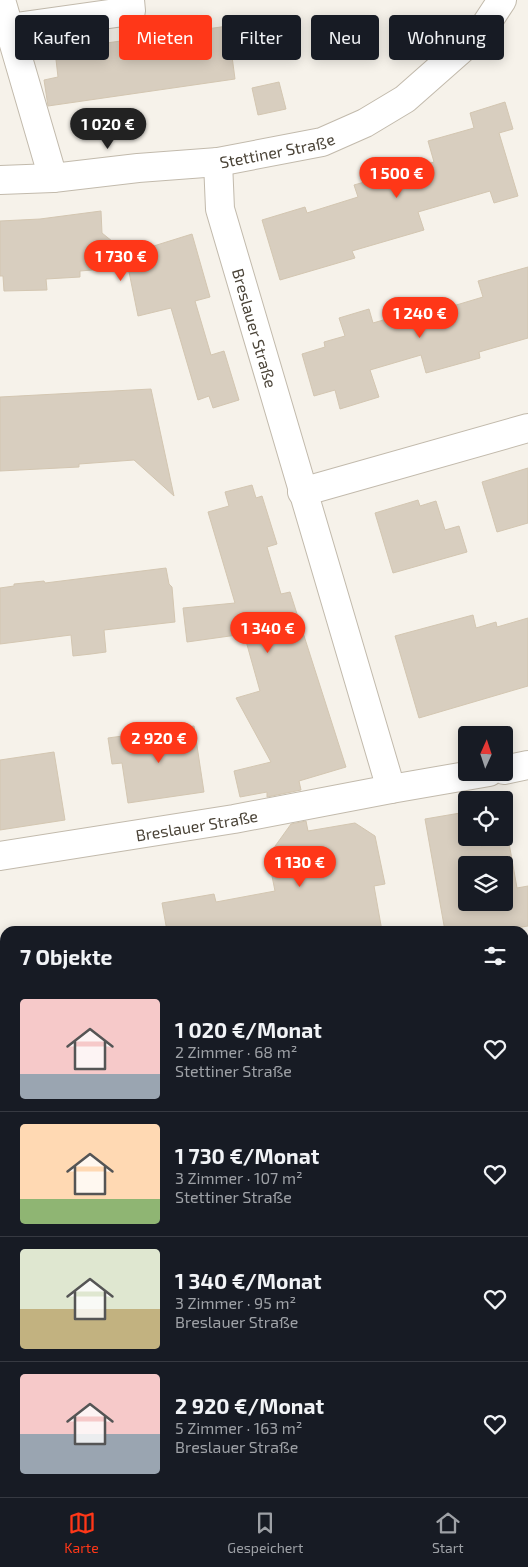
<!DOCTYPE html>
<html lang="de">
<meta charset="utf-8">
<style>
:root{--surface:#171b24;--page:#242831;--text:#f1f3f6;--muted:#9ea1a6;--line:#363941;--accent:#ff3718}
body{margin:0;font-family:"Exo 2",sans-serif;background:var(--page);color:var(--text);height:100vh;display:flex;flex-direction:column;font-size:19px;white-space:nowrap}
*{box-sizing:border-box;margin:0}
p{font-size:16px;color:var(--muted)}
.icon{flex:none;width:28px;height:28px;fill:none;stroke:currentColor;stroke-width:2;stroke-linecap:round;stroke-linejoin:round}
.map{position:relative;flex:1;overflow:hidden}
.panel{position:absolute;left:0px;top:926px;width:529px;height:571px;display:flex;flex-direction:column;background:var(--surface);border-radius:15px 15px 0 0;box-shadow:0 2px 12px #0003}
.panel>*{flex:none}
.guide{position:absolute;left:15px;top:15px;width:499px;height:45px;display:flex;gap:10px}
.needle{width:32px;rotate:3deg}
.buttons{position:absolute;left:458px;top:726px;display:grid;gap:10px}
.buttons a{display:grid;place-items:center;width:55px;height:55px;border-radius:5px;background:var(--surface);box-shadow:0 2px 12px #0003;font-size:25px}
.price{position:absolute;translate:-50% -42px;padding:0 11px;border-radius:18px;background:var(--accent);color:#fff;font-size:16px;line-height:32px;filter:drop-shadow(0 1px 2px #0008)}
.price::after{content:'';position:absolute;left:50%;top:30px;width:15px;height:11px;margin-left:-8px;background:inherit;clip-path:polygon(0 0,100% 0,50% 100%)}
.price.selected{background:#222;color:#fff}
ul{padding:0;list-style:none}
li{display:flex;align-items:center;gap:15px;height:125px;padding:0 20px}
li+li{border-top:1px solid var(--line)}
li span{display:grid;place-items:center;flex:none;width:140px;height:100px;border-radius:5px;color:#555}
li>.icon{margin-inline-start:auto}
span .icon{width:60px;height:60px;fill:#fffc;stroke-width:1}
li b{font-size:21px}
h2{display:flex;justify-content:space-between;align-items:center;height:60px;padding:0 20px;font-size:21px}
.tag{padding:0 18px;border-radius:5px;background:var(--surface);box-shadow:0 2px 12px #0003;font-size:18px;line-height:45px}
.tag.selected{background:var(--accent);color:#fff}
.tabs{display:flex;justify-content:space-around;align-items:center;height:70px;border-top:1px solid var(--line);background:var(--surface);font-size:14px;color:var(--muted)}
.tabs a{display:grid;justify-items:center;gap:2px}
.tabs .selected{color:var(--accent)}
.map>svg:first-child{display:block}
.green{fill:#d2ecb1}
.building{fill:#d8cebf;stroke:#d3c6b1;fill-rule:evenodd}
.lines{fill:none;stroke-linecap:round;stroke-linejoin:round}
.minor-casing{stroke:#c2baac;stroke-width:30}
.major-casing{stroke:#eac063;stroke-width:30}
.minor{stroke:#fff;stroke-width:28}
.major{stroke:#ffe19a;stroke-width:28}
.labels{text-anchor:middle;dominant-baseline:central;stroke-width:4;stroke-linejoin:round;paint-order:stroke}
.street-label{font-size:16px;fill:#4a4337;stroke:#fff}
</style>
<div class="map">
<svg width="528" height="1497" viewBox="0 0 528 1497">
<rect width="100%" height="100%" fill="#f6f2ea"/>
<g class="green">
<polygon points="5,1469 5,1492 127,1492 128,1497 0,1497 0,1471"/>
<polygon points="250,1493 355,1492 357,1497 237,1497"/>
</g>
<g class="building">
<polygon points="228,26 235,79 48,106 44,80 58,77 55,51 58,50 57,37 83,33 85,46"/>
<polygon points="279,82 286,109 258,115 252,88"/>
<polygon points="505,102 513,129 499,133 518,196 494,203 490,191 418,212 424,230 352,251 355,258 280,280 262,220 305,207 307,213 358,197 354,185 434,162 428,141 474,128 470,113"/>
<polygon points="101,211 102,233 128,254 192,234 210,297 195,301 211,355 224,351 239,400 213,408 209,396 198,400 171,308 138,316 128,267 80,271 80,277 46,279 47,290 4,291 3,276 0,276 0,221 40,219"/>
<polygon points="528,267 528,338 479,352 480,358 426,373 421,355 370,370 379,397 340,409 335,390 314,396 302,354 325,347 324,342 345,336 339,318 369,309 373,323 431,306 433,312 483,297 478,281"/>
<polygon points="151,389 174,496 134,460 79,464 79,467 0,471 0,397"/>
<polygon points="528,468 528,523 497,532 482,482"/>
<polygon points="252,485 256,498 262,496 277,544 267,547 281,594 290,592 346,767 299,781 301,790 267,797 267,792 240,797 234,771 271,762 236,698 260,691 244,634 187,642 183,608 235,603 208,512 229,506 225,492"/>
<polygon points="418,500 420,506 436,501 445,530 459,526 467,552 393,573 375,513"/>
<polygon points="166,568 169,584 172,587 175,622 104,630 106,652 91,654 73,656 71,635 0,644 0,588 14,586 14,584 44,581 45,583"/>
<polygon points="473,615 476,628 496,622 497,627 528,618 528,686 419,718 395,636"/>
<polygon points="194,726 204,792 128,803 122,763 112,764 108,738"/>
<polygon points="54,752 65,820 0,830 0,760"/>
<path d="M466,812V838H480L481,846L509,843L517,888L528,886V926L498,931H445L425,819ZM466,865H504V902H466Z"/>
<polygon points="306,821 308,831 355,823 375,836 385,884 374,886 382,931 167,931 162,903 214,894 216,902 275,891 268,856 291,824"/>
</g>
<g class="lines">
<defs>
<g id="minor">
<polyline points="1,0 53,178"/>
<polyline points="9,28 131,11 130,0"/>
<path id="s1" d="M0,180L53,178L138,168L218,162L322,142L365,123L405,99L481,32L502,0"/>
<polyline points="302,492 528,428"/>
<polyline points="504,770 528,765"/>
<polyline points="391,789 489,772"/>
<path id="s2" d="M0,856L234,819L391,789L220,209L218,162"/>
<polyline points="135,1492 137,1497"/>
</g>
<g id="major">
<polyline points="524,1125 528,1124"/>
<polyline points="0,1222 5,1220"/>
</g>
</defs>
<use href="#minor" class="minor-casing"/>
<use href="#major" class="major-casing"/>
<use href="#minor" class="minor"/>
<use href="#major" class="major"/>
</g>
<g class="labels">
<g class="street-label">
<text stroke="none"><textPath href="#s1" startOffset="279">Stettiner Straße</textPath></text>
<text transform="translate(255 328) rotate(74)">Breslauer Straße</text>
<text stroke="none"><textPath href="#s2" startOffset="199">Breslauer Straße</textPath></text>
</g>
</g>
</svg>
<div class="buttons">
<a><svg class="needle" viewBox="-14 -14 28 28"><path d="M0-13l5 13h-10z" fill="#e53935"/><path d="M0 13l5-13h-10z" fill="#9ea1a6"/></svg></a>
<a><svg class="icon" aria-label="locate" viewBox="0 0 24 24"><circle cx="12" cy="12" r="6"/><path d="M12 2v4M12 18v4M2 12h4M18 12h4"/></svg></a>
<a><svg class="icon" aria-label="layers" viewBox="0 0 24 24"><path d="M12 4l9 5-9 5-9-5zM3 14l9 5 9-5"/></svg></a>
</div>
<b class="price selected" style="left:108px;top:150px">1 020 €</b>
<b class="price" style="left:397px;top:199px">1 500 €</b>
<b class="price" style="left:121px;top:282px">1 730 €</b>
<b class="price" style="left:420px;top:339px">1 240 €</b>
<b class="price" style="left:268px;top:654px">1 340 €</b>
<b class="price" style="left:159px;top:764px">2 920 €</b>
<b class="price" style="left:300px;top:888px">1 130 €</b>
<div class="guide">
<a class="tag">Kaufen</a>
<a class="tag selected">Mieten</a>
<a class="tag">Filter</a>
<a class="tag">Neu</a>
<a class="tag">Wohnung</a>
</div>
<section class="panel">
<h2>7 Objekte<svg class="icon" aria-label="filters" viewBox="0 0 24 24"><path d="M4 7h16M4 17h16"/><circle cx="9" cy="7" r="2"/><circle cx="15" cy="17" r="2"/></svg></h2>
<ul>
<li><span style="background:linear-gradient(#f6c9c9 75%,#9aa5b1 0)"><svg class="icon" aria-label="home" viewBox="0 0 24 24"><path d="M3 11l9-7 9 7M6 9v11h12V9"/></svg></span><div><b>1 020 €/Monat</b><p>2 Zimmer · 68 m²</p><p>Stettiner Straße</p></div><svg class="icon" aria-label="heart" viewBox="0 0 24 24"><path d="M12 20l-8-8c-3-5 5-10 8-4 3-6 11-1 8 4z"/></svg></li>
<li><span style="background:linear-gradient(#ffd9b3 75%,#8fb573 0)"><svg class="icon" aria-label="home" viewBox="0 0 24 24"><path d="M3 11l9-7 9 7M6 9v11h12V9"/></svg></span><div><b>1 730 €/Monat</b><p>3 Zimmer · 107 m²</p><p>Stettiner Straße</p></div><svg class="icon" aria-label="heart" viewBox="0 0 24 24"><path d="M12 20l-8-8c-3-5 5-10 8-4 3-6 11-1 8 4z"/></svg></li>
<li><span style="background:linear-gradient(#dfe7d0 60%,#c2b280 0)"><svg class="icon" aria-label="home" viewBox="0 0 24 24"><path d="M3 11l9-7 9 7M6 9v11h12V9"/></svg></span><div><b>1 340 €/Monat</b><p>3 Zimmer · 95 m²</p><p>Breslauer Straße</p></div><svg class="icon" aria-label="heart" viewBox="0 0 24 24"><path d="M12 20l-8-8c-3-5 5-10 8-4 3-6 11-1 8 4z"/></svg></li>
<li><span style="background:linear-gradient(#f6c9c9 60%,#9aa5b1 0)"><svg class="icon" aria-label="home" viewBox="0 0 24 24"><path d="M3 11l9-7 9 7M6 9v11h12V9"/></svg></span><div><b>2 920 €/Monat</b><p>5 Zimmer · 163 m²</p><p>Breslauer Straße</p></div><svg class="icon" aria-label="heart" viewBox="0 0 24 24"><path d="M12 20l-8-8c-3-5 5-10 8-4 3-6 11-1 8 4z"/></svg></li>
</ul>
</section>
</div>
<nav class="tabs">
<a class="selected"><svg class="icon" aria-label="map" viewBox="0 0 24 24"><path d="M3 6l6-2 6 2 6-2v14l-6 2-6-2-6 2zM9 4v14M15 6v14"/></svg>Karte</a>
<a><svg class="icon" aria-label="saved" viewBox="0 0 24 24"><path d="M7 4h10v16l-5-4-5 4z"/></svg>Gespeichert</a>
<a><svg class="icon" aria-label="home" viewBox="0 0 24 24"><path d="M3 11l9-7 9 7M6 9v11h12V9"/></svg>Start</a>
</nav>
